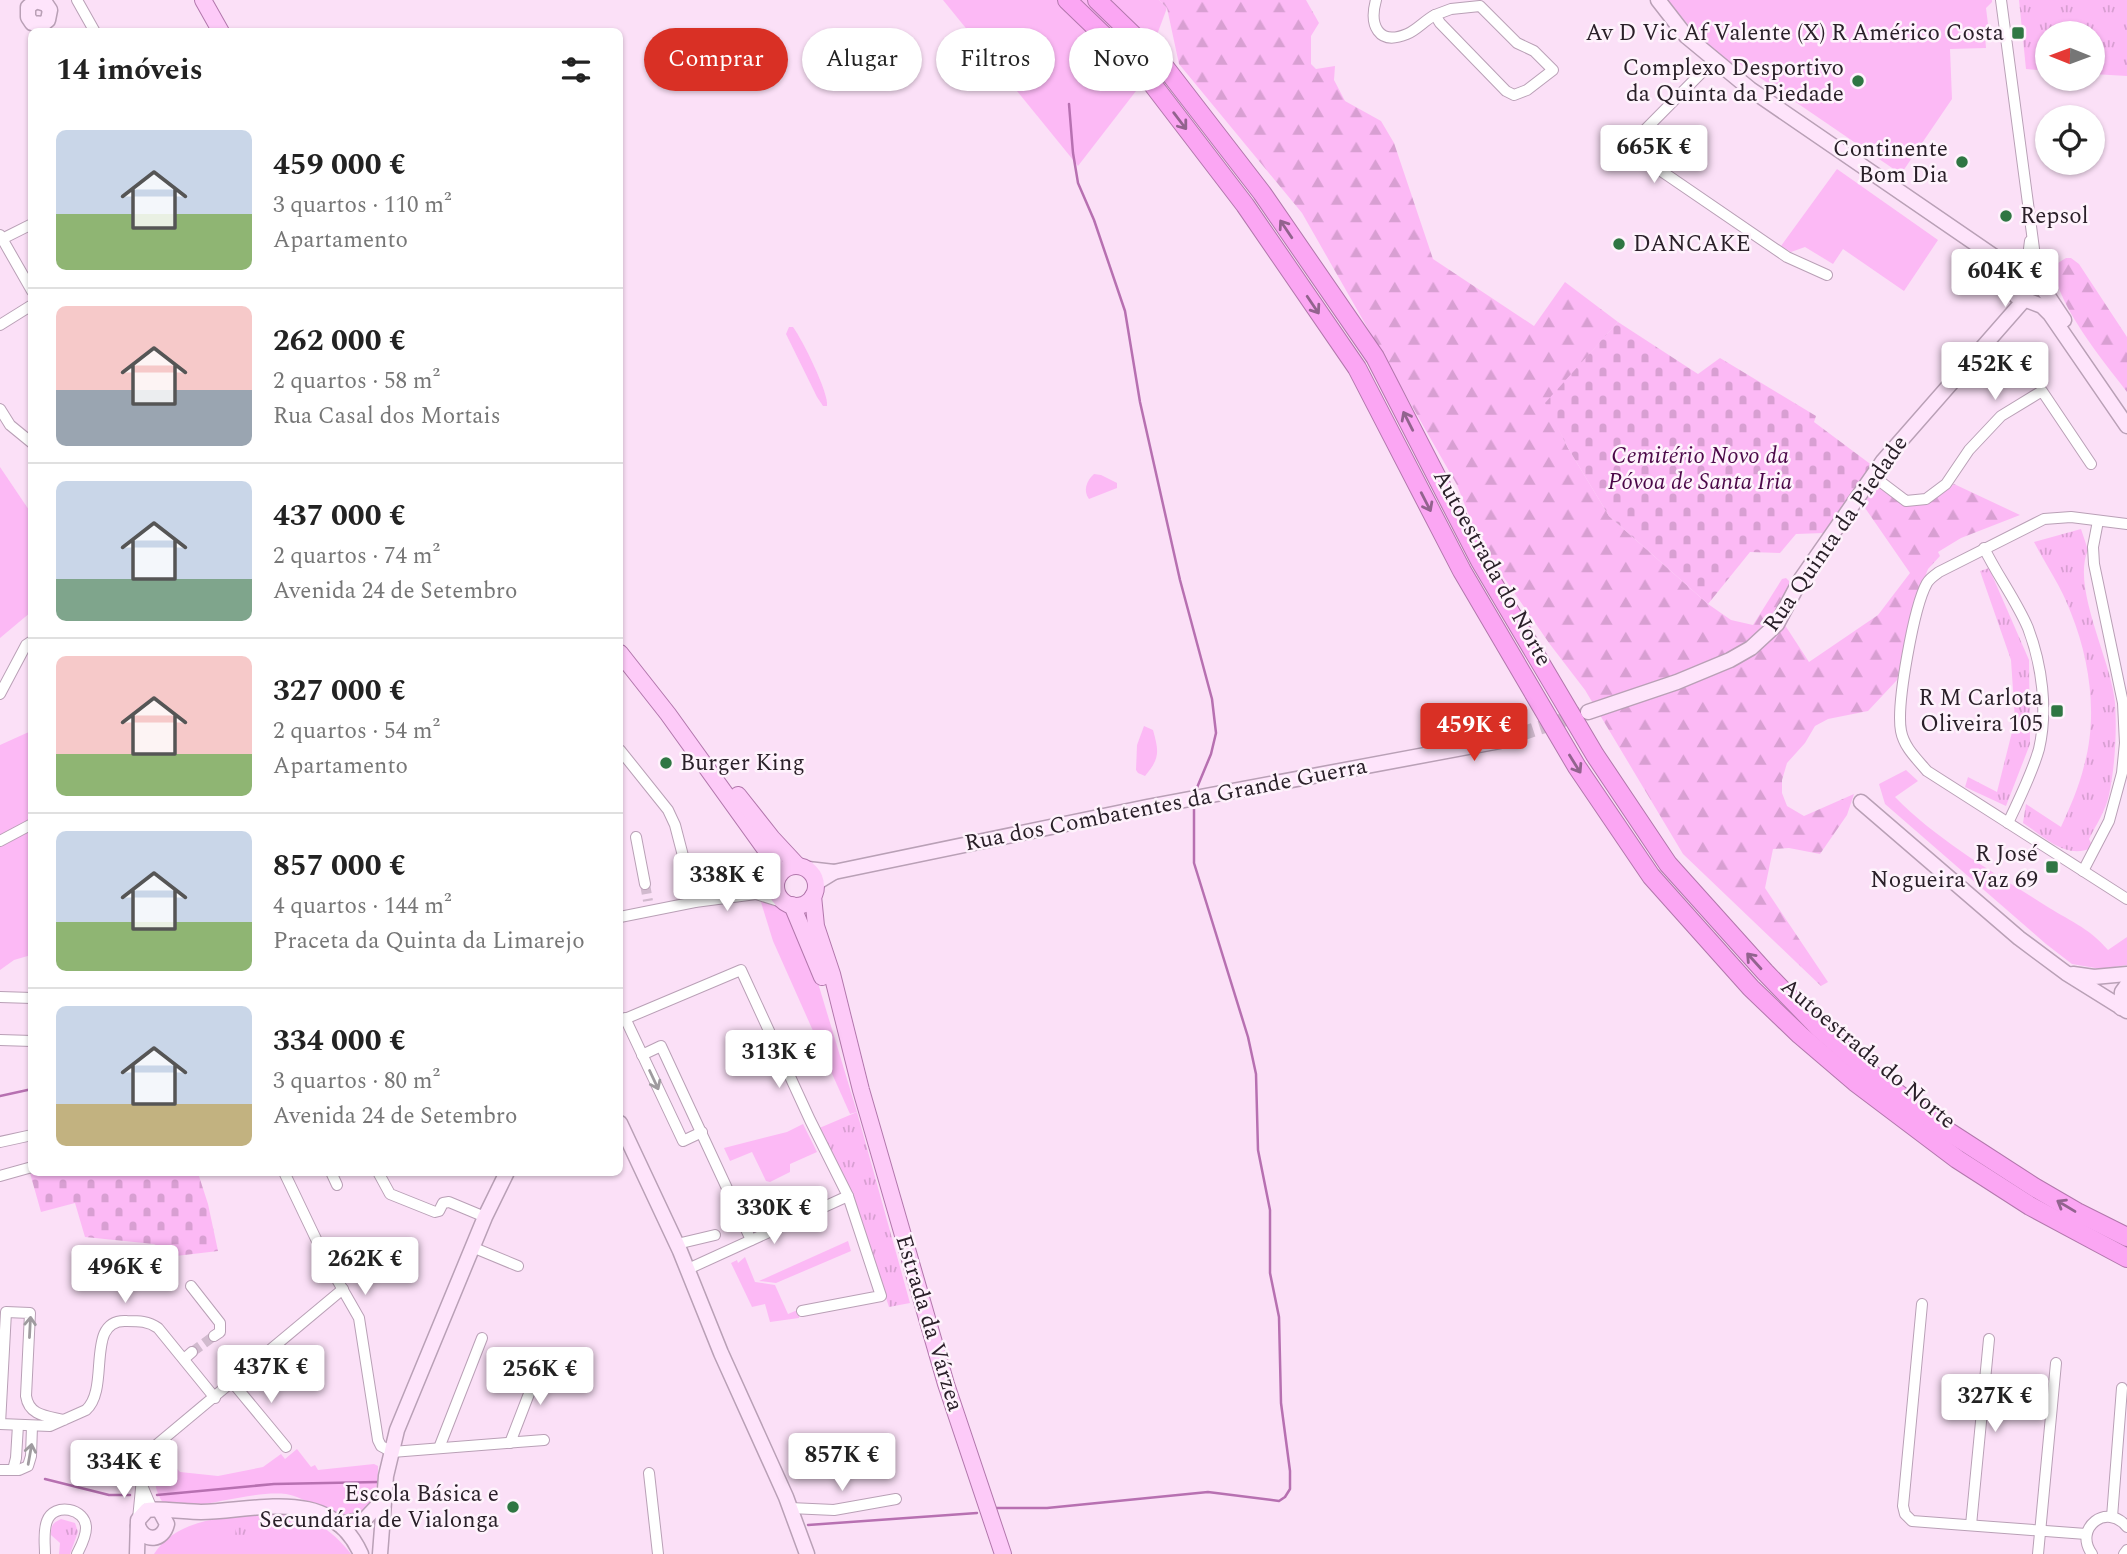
<!DOCTYPE html>
<html lang="pt">
<meta charset="utf-8">
<style>
:root{--surface:#fff;--page:#f6f6f6;--text:#222;--muted:#767676;--line:#e0e0e0;--accent:#d93025}
body{margin:0;font-family:Spectral,serif;background:var(--page);color:var(--text);height:100vh;display:flex;flex-direction:column;font-size:26px;white-space:nowrap}
*{box-sizing:border-box;margin:0}
p{font-size:23px;color:var(--muted)}
.icon{flex:none;width:38px;height:38px;fill:none;stroke:currentColor;stroke-width:2;stroke-linecap:round;stroke-linejoin:round}
.map{position:relative;flex:1;overflow:hidden}
.details{position:absolute;left:28px;top:28px;width:595px;height:1148px;display:flex;flex-direction:column;background:var(--surface);border-radius:10px;box-shadow:0 2px 5px #0004}
.details>*{flex:none}
.guide{position:absolute;left:644px;top:28px;width:665px;height:63px;display:flex;gap:14px}
.needle{width:46px;rotate:271deg}
.controls{position:absolute;left:2035px;top:21px;display:grid;gap:14px}
.controls a{display:grid;place-items:center;width:70px;height:70px;border-radius:50%;background:var(--surface);box-shadow:0 2px 5px #0004;font-size:35px}
.price{position:absolute;translate:-50% -60px;padding:0 16px;border-radius:7px;background:#fff;color:#222;font-size:23px;line-height:46px;filter:drop-shadow(0 2px 4px #0008)}
.price::after{content:'';position:absolute;left:50%;top:42px;width:21px;height:16px;margin-left:-10px;background:inherit;clip-path:polygon(0 0,100% 0,50% 100%)}
.price.current{background:var(--accent);color:#fff}
ul{padding:0;list-style:none}
li{display:flex;align-items:center;gap:21px;height:175px;padding:0 28px}
li+li{border-top:2px solid var(--line)}
li span{display:grid;place-items:center;flex:none;width:196px;height:140px;border-radius:10px;color:#555}
li>.icon{margin-inline-start:auto}
span .icon{width:84px;height:84px;fill:#fffc;stroke-width:1}
li b{font-size:30px}
h2{display:flex;justify-content:space-between;align-items:center;height:84px;padding:0 28px;font-size:30px}
.pill{padding:0 24px;border-radius:32px;background:var(--surface);box-shadow:0 2px 5px #0004;font-size:24px;line-height:63px}
.pill.current{background:var(--accent);color:#fff}
.map>svg:first-child{display:block}
.green{fill:#fcb9f5}
.forest{fill:url(#forest-firs)}
.cemetery{fill:url(#cemetery-stones)}
.park{fill:url(#park-tufts)}
.lines{fill:none;stroke-linecap:round;stroke-linejoin:round}
.stream{stroke:#b770b1;stroke-width:2.5}
.street-tunnel{stroke:#d1bace;stroke-width:10;stroke-dasharray:10 5;stroke-linecap:butt}
.secondary-tunnel{stroke:#d1bace;stroke-width:14;stroke-dasharray:14 7;stroke-linecap:butt}
.street-casing{stroke:#b9a0b6;stroke-width:12}
.secondary-casing{stroke:#b9a0b6;stroke-width:17}
.primary-casing{stroke:#b277ac;stroke-width:18}
.highway-casing{stroke:#b277ac;stroke-width:20}
.street{stroke:#fff;stroke-width:10}
.secondary{stroke:#fee4fb;stroke-width:14}
.primary{stroke:#fdcaf8;stroke-width:16}
.highway{stroke:#fba6f3;stroke-width:18}
.oneway{stroke:#92638e}
.oneway2{stroke:#9f9b9f}
.poi-dot{fill:#2f7643;stroke:#fef3fc;stroke-width:2.5}
.labels{text-anchor:middle;dominant-baseline:central;stroke-width:5;stroke-linejoin:round;paint-order:stroke}
.poi-label{font-size:23px;fill:#2a2029;stroke:#fef3fc;text-anchor:end}
.park-label{font-size:23px;font-style:italic;fill:#4b0848;stroke:#fef3fc}
.street-label{font-size:23px;fill:#2a2029;stroke:#fef3fc}
</style>
<div class="map">
<svg width="2127" height="1554" viewBox="0 0 2127 1554">
<defs>
<pattern id="forest-firs" width="22" height="20" patternUnits="userSpaceOnUse" patternTransform="scale(1.75)"><rect width="22" height="20" fill="#fcb9f5"/><path d="M5 1l3.5 6h-7zM16 11l3.5 6h-7z" fill="#d89fd2"/></pattern>
<pattern id="cemetery-stones" width="16" height="16" patternUnits="userSpaceOnUse" patternTransform="scale(1.75)"><rect width="16" height="16" fill="#fcb9f5"/><path d="M2 7V4a2 2 0 0 1 4 0v3zM10 15v-3a2 2 0 0 1 4 0v3z" fill="#d89fd2"/></pattern>
<pattern id="park-tufts" width="24" height="20" patternUnits="userSpaceOnUse" patternTransform="scale(1.75)"><rect width="24" height="20" fill="#fcb9f5"/><path d="M3 7l-1-3M5 7V3M7 7l1-3M15 17l-1-3M17 17v-4M19 17l1-3" fill="none" stroke="#d89fd2"/></pattern>
</defs>
<rect width="100%" height="100%" fill="#fbe0f7"/>
<g class="green">
<polygon points="943,0 1159,0 1167,8 1136,91 1078,166"/>
<polygon points="1667,0 1992,0 1992,2 1986,8 1989,32 1985,36 1986,48 1950,49 1952,99 1901,174 1737,62 1730,63 1705,44"/>
<polygon points="1837,169 1938,240 1904,291 1843,249 1833,264 1805,247 1791,252 1781,246"/>
<path d="M789,327H793C802,339 829,393 827,406H823L817,397L786,334Z"/>
<polygon points="0,467 31,513 31,612 0,638"/>
<path d="M1094,474L1101,475L1117,483V488L1089,499C1083,491 1086,481 1094,474Z"/>
<path d="M1144,726L1153,730C1159,752 1160,758 1145,776L1138,773L1136,770L1137,745Z"/>
<polygon points="31,731 31,955 14,960 0,970 0,745"/>
<path d="M1906,770L1918,781L1895,797C1937,840 1993,872 2043,904C2069,921 2087,926 2108,950L2127,937V965L2101,969L2072,964L2046,944L1885,804L1879,784Z"/>
<polygon points="760,899 777,905 791,918 818,983 857,1112 850,1114 773,941"/>
<polygon points="803,1124 817,1152 790,1164 790,1172 770,1182 766,1181 752,1152 730,1161 724,1148 787,1132"/>
<polygon points="848,1241 851,1251 776,1283 759,1281"/>
<polygon points="745,1257 755,1282 775,1285 788,1314 800,1309 799,1318 770,1322 765,1304 752,1307 731,1263 737,1260 738,1263"/>
<path d="M297,1449L311,1467L315,1465L318,1470L374,1464L378,1466C378,1482 377,1501 363,1510C339,1525 310,1498 286,1494C257,1491 219,1503 190,1506C181,1507 171,1504 163,1503C151,1484 154,1473 163,1453L180,1472L218,1476L263,1467L281,1454L285,1459Z"/>
<path d="M282,1514C312,1516 333,1531 351,1554H154C178,1515 240,1515 282,1514Z"/>
</g>
<g class="forest">
<path d="M1159,0H1306L1319,23L1311,36V64L1316,69L1335,66L1334,80L1345,101L1381,121L1394,143L1433,259L1534,326L1565,282L1618,322L1546,403L1568,448L1609,516L1708,604L1731,620L1753,625L1782,579L1786,578L1790,582L1777,613L1809,662L1878,615L1910,573L1863,505L1875,484C1911,514 1918,511 1954,484L2020,515L1961,538L1938,552L1940,556L1928,569L1913,608L1897,680L1868,711L1828,719L1815,726L1805,743L1787,763L1782,780V793L1787,806L1804,816L1854,794L1847,815L1820,854L1789,848L1773,849L1765,888L1828,982L1821,986L1683,854L1585,690L1549,643L1480,543L1457,485L1302,213L1179,64L1167,8Z"/>
<path d="M2066,258H2071L2079,264L2127,337V392C2102,359 2058,307 2053,266Z"/>
</g>
<g class="cemetery">
<polygon points="1618,322 1698,374 1720,358 1816,416 1814,422 1873,466 1824,533 1796,534 1780,553 1750,552 1708,604 1609,516 1568,448 1545,403"/>
<polygon points="30,1173 198,1173 208,1204 218,1251 176,1256 154,1244 85,1237 75,1203 41,1212"/>
</g>
<g class="park">
<polygon points="2019,0 2127,0 2127,76 2093,74 2093,33 2048,33 2047,71 2026,69"/>
<path d="M2081,529L2088,550C2071,587 2112,662 2115,703C2117,732 2115,766 2109,795C2106,810 2096,825 2089,839L2093,847C2067,861 2045,837 2023,823L2026,804L2061,827C2070,807 2079,787 2084,766C2098,717 2090,660 2071,613C2062,588 2046,565 2034,542Z"/>
<polygon points="1989,568 2029,660 2030,744 2006,806 1965,787 1968,777 1997,792 2015,720 2011,660 1980,571"/>
<polygon points="857,1112 910,1303 889,1307 851,1191 817,1129"/>
<path d="M61,1519L75,1523L78,1532L70,1554H59L60,1543L51,1535C51,1526 52,1523 61,1519Z"/>
<polygon points="236,1522 263,1523 262,1541 235,1540"/>
</g>
<g class="lines">
<g class="stream">
<polyline points="1069,104 1073,153 1078,183 1094,220 1125,311 1140,402 1180,580 1212,699 1216,733 1211,754 1196,790"/>
<polyline points="0,1096 32,1089"/>
<polyline points="45,1479 109,1495 130,1495"/>
<polyline points="157,1495 274,1484 378,1482"/>
<polyline points="994,1508 1047,1508 1208,1492 1279,1501 1285,1497 1290,1489 1290,1471 1281,1403 1279,1317 1270,1273 1270,1210 1258,1150 1256,1074 1248,1037 1194,863 1194,806"/>
<polyline points="808,1525 977,1513"/>
</g>
<g class="street-tunnel">
<polyline points="645,884 648,901"/>
<polyline points="192,1352 214,1336"/>
</g>
<polyline class="secondary-tunnel" points="1500,741 1581,714"/>
<defs>
<g id="street">
<polyline points="77,0 95,32"/>
<path d="M1376,0C1369,25 1378,46 1407,34C1417,30 1425,20 1435,15"/>
<polyline points="2001,0 2038,279"/>
<polygon points="1480,6 1517,43 1534,51 1553,70 1527,90 1514,95 1506,91 1440,23 1435,15 1451,9"/>
<polyline points="1713,61 1625,150 1651,164 1787,257 1827,275"/>
<polyline points="0,235 32,291"/>
<polyline points="2,239 32,224"/>
<polyline points="2026,272 2030,241"/>
<polyline points="0,325 32,305"/>
<polyline points="0,409 10,425 32,443"/>
<polyline points="1873,476 1906,501 1926,499 1946,484 1969,450 2001,416 2042,391 2091,464"/>
<path d="M2127,524L2071,517L2044,519L1939,572C1935,575 1930,578 1927,583C1914,606 1896,705 1901,731C1904,747 1916,758 1927,771L2127,899"/>
<path d="M1984,548C1997,575 2016,600 2028,628C2042,665 2048,710 2039,749C2032,774 2019,799 2008,823"/>
<polyline points="0,694 26,645 32,641"/>
<polyline points="620,750 668,810 675,825 695,902"/>
<polyline points="636,837 645,884"/>
<polyline points="0,841 32,824"/>
<polyline points="2083,871 2109,821 2122,773 2125,743 2123,703 2094,564 2093,547 2098,521"/>
<polyline points="756,894 777,880"/>
<polyline points="620,917 695,902 756,894 785,903"/>
<polyline points="0,997 32,998"/>
<polyline points="625,1018 683,1141 702,1132"/>
<polyline points="620,1021 741,970 810,1120 848,1196 881,1296 802,1311"/>
<polyline points="0,1040 32,1041"/>
<polyline points="642,1055 661,1046 751,1240"/>
<polyline points="0,1142 32,1135"/>
<polyline points="284,1172 327,1262 359,1318 378,1440 381,1446 392,1452 544,1440"/>
<polyline points="331,1172 337,1185"/>
<polyline points="378,1172 390,1194 435,1212 439,1211 443,1203 449,1202 485,1217"/>
<polyline points="0,1176 32,1167"/>
<polyline points="677,1244 715,1235"/>
<polyline points="472,1247 518,1266"/>
<polyline points="688,1269 848,1196"/>
<polyline points="191,1286 220,1323 220,1332 214,1336"/>
<polyline points="1922,1304 1903,1506 1905,1514 1912,1521 2086,1534"/>
<polyline points="184,1359 192,1352"/>
<polyline points="233,1383 286,1447"/>
<path d="M64,1420C47,1416 29,1416 26,1396L30,1313L6,1312L0,1424L50,1426L86,1410C111,1388 84,1318 127,1321C139,1321 148,1321 158,1328L215,1398"/>
<polyline points="510,1443 542,1360"/>
<polyline points="439,1448 482,1338"/>
<polyline points="0,1470 19,1470 28,1466 31,1456 32,1426"/>
<polyline points="13,1470 16,1458 18,1425"/>
<polyline points="649,1473 658,1554"/>
<polyline points="141,1483 152,1509"/>
<polyline points="790,1508 834,1510 896,1499"/>
<polyline points="2112,1517 2122,1388"/>
<polyline points="138,1519 143,1468 155,1446 343,1289"/>
<polyline points="1971,1525 1989,1339"/>
<path d="M45,1554C45,1544 43,1531 47,1521C54,1502 86,1508 86,1528C86,1537 81,1546 77,1554"/>
<polyline points="2038,1554 2056,1363"/>
<path d="M2092,1554C2073,1528 2107,1502 2127,1527"/>
<polyline points="2124,1554 2127,1550"/>
</g>
<g id="secondary">
<polyline points="1658,0 1686,36 1750,89 1995,257 2012,263 2024,272"/>
<polyline points="36,1 28,7 28,17 32,23 43,24"/>
<polyline points="36,1 46,4 50,10 48,20 43,24"/>
<polyline points="1995,257 2012,284 2016,296 2042,306 2050,314 2127,426"/>
<polyline points="2040,284 2064,320"/>
<polyline points="1588,712 1677,682 1730,660 1751,648 1777,624 1801,579 1883,461 2024,300"/>
<polyline points="1861,802 2019,938 2066,973 2127,1011"/>
<polyline points="808,869 834,872 1147,807 1500,741"/>
<polyline points="816,883 834,872"/>
<polyline points="2073,974 2094,977 2127,974"/>
<polyline points="2121,1008 2122,992 2127,985"/>
<polyline points="620,1123 680,1251 721,1353 786,1497 807,1554"/>
<polyline points="338,1524 365,1519 383,1500"/>
<path d="M138,1526C145,1543 163,1541 167,1524L160,1511"/>
<path d="M137,1554L138,1520L147,1510C155,1508 188,1512 201,1512C257,1511 330,1485 361,1554"/>
<polyline points="380,1554 386,1476 397,1430 485,1217 507,1172"/>
</g>
<g id="primary">
<polyline points="203,0 221,32"/>
<polyline points="620,653 668,714 773,860 780,874"/>
<polyline points="738,795 772,838 798,866"/>
<circle cx="796" cy="886" r="20"/>
<polyline points="813,896 816,926 832,974 861,1090 946,1384 1003,1554"/>
<polyline points="792,905 822,977"/>
</g>
<g id="highway">
<polyline points="1067,0 1147,77 1245,205 1357,368 1462,571 1577,767 1651,876 1751,988 1800,1035 1855,1082 1957,1159 2030,1206 2127,1258"/>
<polyline points="1097,0 1161,62 1262,193 1375,357 1480,561 1595,755 1668,864 1765,972 1820,1029 1869,1072 1949,1132 2034,1187 2077,1212 2127,1237"/>
</g>
</defs>
<use href="#street" class="street-casing"/>
<use href="#secondary" class="secondary-casing"/>
<use href="#primary" class="primary-casing"/>
<use href="#highway" class="highway-casing"/>
<use href="#street" class="street"/>
<use href="#secondary" class="secondary"/>
<use href="#primary" class="primary"/>
<use href="#highway" class="highway"/>
</g>
<defs><path id="oneway-shaft" d="M-6 0H5M1.5-3L5.5 0L1.5 3" fill="none" stroke-width="1.6" stroke-linecap="round" stroke-linejoin="round" transform="scale(1.75)"/></defs>
<g class="oneway">
<use href="#oneway-shaft" transform="translate(1180 121) rotate(53)"/>
<use href="#oneway-shaft" transform="translate(1286 229) rotate(-124)"/>
<use href="#oneway-shaft" transform="translate(1313 305) rotate(56)"/>
<use href="#oneway-shaft" transform="translate(1408 421) rotate(-117)"/>
<use href="#oneway-shaft" transform="translate(1426 502) rotate(63)"/>
<use href="#oneway-shaft" transform="translate(1575 764) rotate(58)"/>
<use href="#oneway-shaft" transform="translate(1754 961) rotate(-132)"/>
<use href="#oneway-shaft" transform="translate(2066 1206) rotate(-149)"/>
</g>
<g class="oneway2">
<use href="#oneway-shaft" transform="translate(654 1080) rotate(65)"/>
<use href="#oneway-shaft" transform="translate(30 1327) rotate(-87)"/>
<use href="#oneway-shaft" transform="translate(30 1454) rotate(-80)"/>
</g>
<g class="poi-dot">
<rect x="2011" y="26" width="14" height="14" rx="3.5"/>
<circle cx="1858" cy="81" r="7"/>
<circle cx="1962" cy="162" r="7"/>
<circle cx="2006" cy="216" r="7"/>
<circle cx="1619" cy="244" r="7"/>
<rect x="2050" y="704" width="14" height="14" rx="3.5"/>
<circle cx="666" cy="763" r="7"/>
<rect x="2045" y="860" width="14" height="14" rx="3.5"/>
<circle cx="513" cy="1507" r="7"/>
</g>
<g class="labels">
<g class="poi-label">
<text x="2004" y="33">Av D Vic Af Valente (X) R Américo Costa</text>
<text x="1844" y="68">Complexo Desportivo<tspan x="1844" dy="26">da Quinta da Piedade</tspan></text>
<text x="1948" y="149">Continente<tspan x="1948" dy="26">Bom Dia</tspan></text>
<text x="2020" y="216" text-anchor="start">Repsol</text>
<text x="1633" y="244" text-anchor="start">DANCAKE</text>
<text x="2043" y="698">R M Carlota<tspan x="2043" dy="26">Oliveira 105</tspan></text>
<text x="680" y="763" text-anchor="start">Burger King</text>
<text x="2038" y="854">R José<tspan x="2038" dy="26">Nogueira Vaz 69</tspan></text>
<text x="499" y="1494">Escola Básica e<tspan x="499" dy="26">Secundária de Vialonga</tspan></text>
</g>
<g class="park-label">
<text x="1700" y="456">Cemitério Novo da<tspan x="1700" dy="26">Póvoa de Santa Iria</tspan></text>
</g>
<g class="street-label">
<text transform="translate(1836 534) rotate(-55)">Rua Quinta da Piedade</text>
<text transform="translate(1492 568) rotate(61)">Autoestrada do Norte</text>
<text transform="translate(1166 805) rotate(-11)">Rua dos Combatentes da Grande Guerra</text>
<text transform="translate(1868 1054) rotate(40)">Autoestrada do Norte</text>
<text transform="translate(929 1323) rotate(73)">Estrada da Várzea</text>
</g>
</g>
</svg>
<div class="controls">
<a><svg class="needle" viewBox="-14 -14 28 28"><path d="M0-13l5 13h-10z" fill="#e53935"/><path d="M0 13l5-13h-10z" fill="#767676"/></svg></a>
<a><svg class="icon" aria-label="locate" viewBox="0 0 24 24"><circle cx="12" cy="12" r="6"/><path d="M12 2v4M12 18v4M2 12h4M18 12h4"/></svg></a>
</div>
<b class="price" style="left:1654px;top:185px">665K €</b>
<b class="price" style="left:2005px;top:309px">604K €</b>
<b class="price" style="left:1995px;top:402px">452K €</b>
<b class="price current" style="left:1474px;top:763px">459K €</b>
<b class="price" style="left:727px;top:913px">338K €</b>
<b class="price" style="left:779px;top:1090px">313K €</b>
<b class="price" style="left:774px;top:1246px">330K €</b>
<b class="price" style="left:365px;top:1297px">262K €</b>
<b class="price" style="left:125px;top:1305px">496K €</b>
<b class="price" style="left:271px;top:1405px">437K €</b>
<b class="price" style="left:540px;top:1407px">256K €</b>
<b class="price" style="left:1995px;top:1434px">327K €</b>
<b class="price" style="left:842px;top:1493px">857K €</b>
<b class="price" style="left:124px;top:1500px">334K €</b>
<div class="guide">
<a class="pill current">Comprar</a>
<a class="pill">Alugar</a>
<a class="pill">Filtros</a>
<a class="pill">Novo</a>
</div>
<section class="details">
<h2>14 imóveis<svg class="icon" aria-label="filters" viewBox="0 0 24 24"><path d="M4 7h16M4 17h16"/><circle cx="9" cy="7" r="2"/><circle cx="15" cy="17" r="2"/></svg></h2>
<ul>
<li><span style="background:linear-gradient(#c9d6e8 60%,#8fb573 0)"><svg class="icon" aria-label="home" viewBox="0 0 24 24"><path d="M3 11l9-7 9 7M6 9v11h12V9"/></svg></span><div><b>459 000 €</b><p>3 quartos · 110 m²</p><p>Apartamento</p></div></li>
<li><span style="background:linear-gradient(#f6c9c9 60%,#9aa5b1 0)"><svg class="icon" aria-label="home" viewBox="0 0 24 24"><path d="M3 11l9-7 9 7M6 9v11h12V9"/></svg></span><div><b>262 000 €</b><p>2 quartos · 58 m²</p><p>Rua Casal dos Mortais</p></div></li>
<li><span style="background:linear-gradient(#c9d6e8 70%,#7fa58c 0)"><svg class="icon" aria-label="home" viewBox="0 0 24 24"><path d="M3 11l9-7 9 7M6 9v11h12V9"/></svg></span><div><b>437 000 €</b><p>2 quartos · 74 m²</p><p>Avenida 24 de Setembro</p></div></li>
<li><span style="background:linear-gradient(#f6c9c9 70%,#8fb573 0)"><svg class="icon" aria-label="home" viewBox="0 0 24 24"><path d="M3 11l9-7 9 7M6 9v11h12V9"/></svg></span><div><b>327 000 €</b><p>2 quartos · 54 m²</p><p>Apartamento</p></div></li>
<li><span style="background:linear-gradient(#c9d6e8 65%,#8fb573 0)"><svg class="icon" aria-label="home" viewBox="0 0 24 24"><path d="M3 11l9-7 9 7M6 9v11h12V9"/></svg></span><div><b>857 000 €</b><p>4 quartos · 144 m²</p><p>Praceta da Quinta da Limarejo</p></div></li>
<li><span style="background:linear-gradient(#c9d6e8 70%,#c2b280 0)"><svg class="icon" aria-label="home" viewBox="0 0 24 24"><path d="M3 11l9-7 9 7M6 9v11h12V9"/></svg></span><div><b>334 000 €</b><p>3 quartos · 80 m²</p><p>Avenida 24 de Setembro</p></div></li>
</ul>
</section>
</div>
